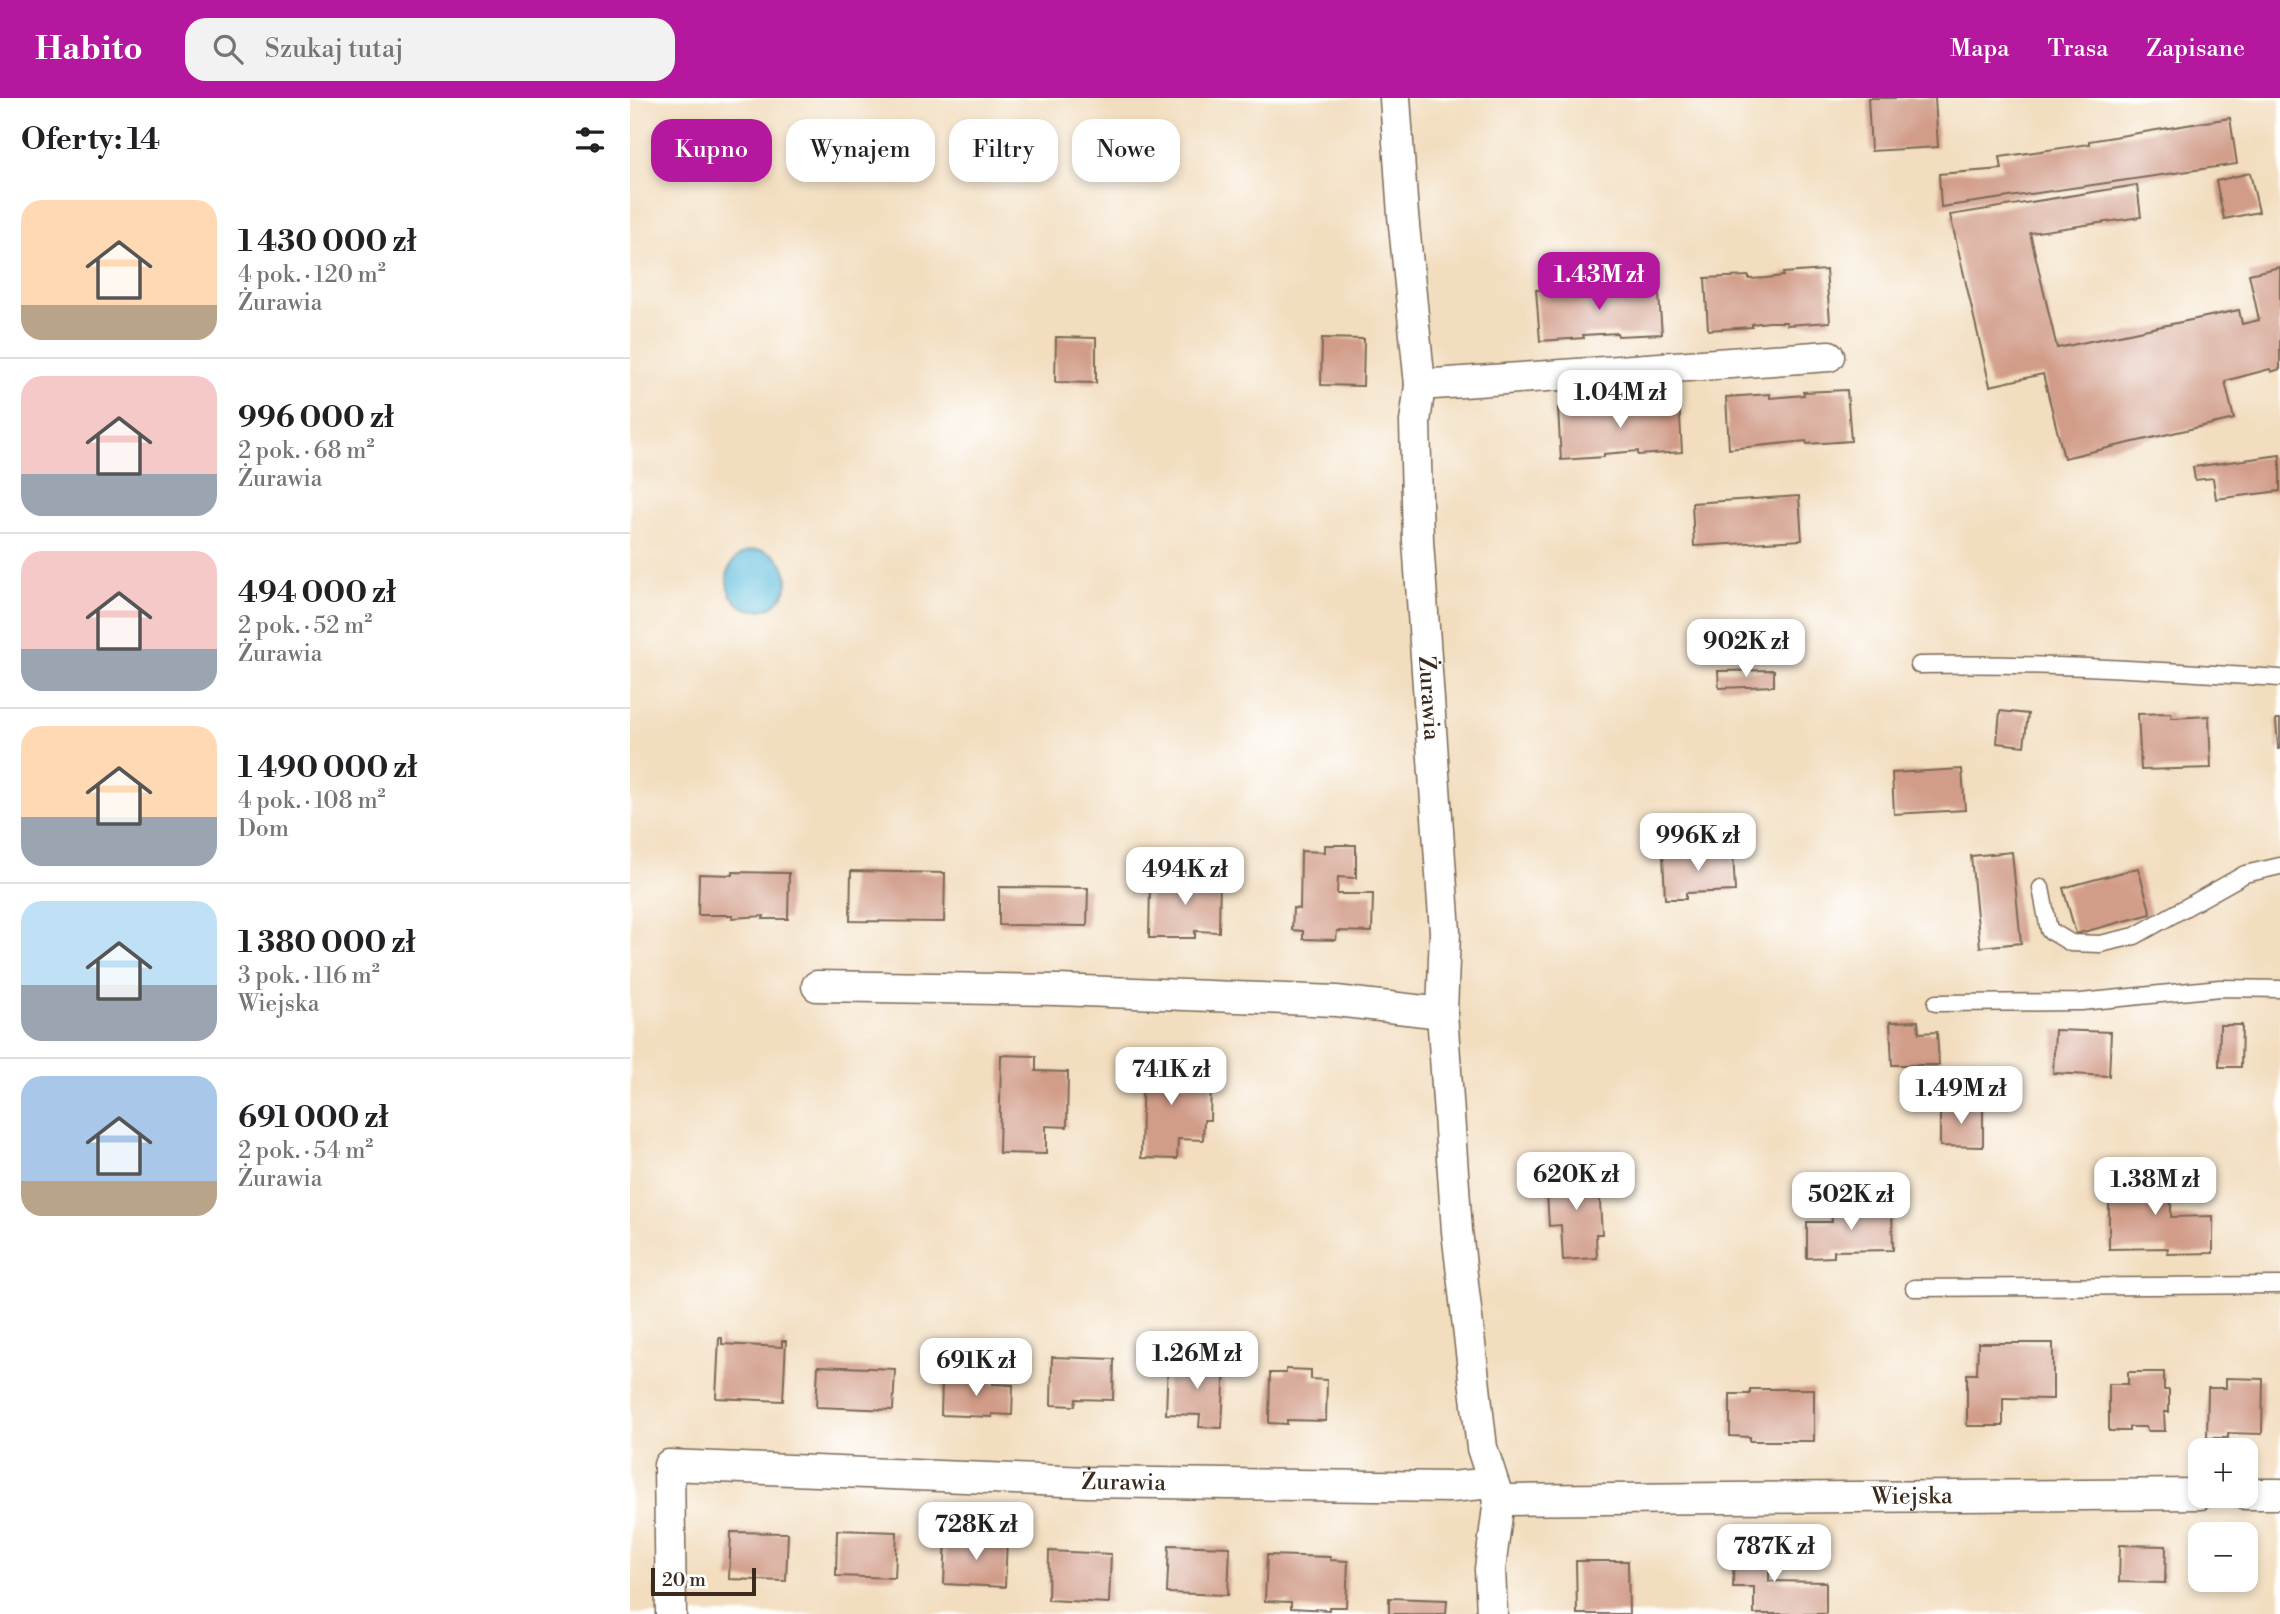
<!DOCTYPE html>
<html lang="pl">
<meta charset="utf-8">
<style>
:root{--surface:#fff;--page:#f2f2f2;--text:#202124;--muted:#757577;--line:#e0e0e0;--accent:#b5179e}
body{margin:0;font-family:"Libre Bodoni",serif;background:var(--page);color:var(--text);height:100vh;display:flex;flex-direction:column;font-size:26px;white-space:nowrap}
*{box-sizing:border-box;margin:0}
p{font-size:23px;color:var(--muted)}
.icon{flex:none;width:38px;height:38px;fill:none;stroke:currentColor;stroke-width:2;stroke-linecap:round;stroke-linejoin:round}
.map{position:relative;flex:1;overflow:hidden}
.sheet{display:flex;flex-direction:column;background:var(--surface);width:630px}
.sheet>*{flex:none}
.top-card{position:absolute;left:21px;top:21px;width:665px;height:63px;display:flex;gap:14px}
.tools{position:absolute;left:1558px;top:1340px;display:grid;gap:14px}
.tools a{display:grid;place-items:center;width:70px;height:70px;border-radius:14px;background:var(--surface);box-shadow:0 4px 10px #0003;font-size:35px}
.scale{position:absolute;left:21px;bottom:18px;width:105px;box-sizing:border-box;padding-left:7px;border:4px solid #3b2a1e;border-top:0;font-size:19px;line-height:24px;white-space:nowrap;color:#3b2a1e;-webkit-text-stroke:5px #fff;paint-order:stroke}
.price{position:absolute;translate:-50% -60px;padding:0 16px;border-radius:14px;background:#fff;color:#222;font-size:23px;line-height:46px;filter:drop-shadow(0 2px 4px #0008)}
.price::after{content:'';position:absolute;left:50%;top:42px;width:21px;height:16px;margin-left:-10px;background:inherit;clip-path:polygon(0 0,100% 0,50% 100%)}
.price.on{background:var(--accent);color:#fff}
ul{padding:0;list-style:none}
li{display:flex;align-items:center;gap:21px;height:175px;padding:0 21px}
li+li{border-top:2px solid var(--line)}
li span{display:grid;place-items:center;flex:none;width:196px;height:140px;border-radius:21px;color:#555}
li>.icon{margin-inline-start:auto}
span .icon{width:84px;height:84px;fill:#fffc;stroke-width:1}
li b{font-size:30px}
h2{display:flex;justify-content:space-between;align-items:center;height:84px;padding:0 21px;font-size:30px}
.tag{padding:0 24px;border-radius:21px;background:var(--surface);box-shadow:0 4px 10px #0003;font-size:24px;line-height:63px}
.tag.on{background:var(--accent);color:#fff}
header{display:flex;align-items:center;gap:42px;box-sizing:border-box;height:98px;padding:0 35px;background:var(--accent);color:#fff}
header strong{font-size:33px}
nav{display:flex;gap:38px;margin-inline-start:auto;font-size:24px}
.search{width:490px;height:63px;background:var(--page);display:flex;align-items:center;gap:18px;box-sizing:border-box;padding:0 24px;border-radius:21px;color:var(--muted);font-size:26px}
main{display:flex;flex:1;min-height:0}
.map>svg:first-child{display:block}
.water{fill:#5bbcda;stroke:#4b737c;stroke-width:2}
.building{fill:#d19c88}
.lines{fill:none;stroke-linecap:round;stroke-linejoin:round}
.lane-casing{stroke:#7b6956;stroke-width:19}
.street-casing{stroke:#7b6956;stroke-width:33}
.lane{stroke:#fff;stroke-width:16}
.street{stroke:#fff;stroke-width:30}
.labels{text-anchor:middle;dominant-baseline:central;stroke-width:5;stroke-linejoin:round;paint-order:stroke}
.street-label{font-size:23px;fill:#3b2a1e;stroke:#fff}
</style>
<header>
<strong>Habito</strong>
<div class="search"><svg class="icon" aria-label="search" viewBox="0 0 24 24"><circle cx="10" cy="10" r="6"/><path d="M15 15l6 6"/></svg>Szukaj tutaj</div>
<nav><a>Mapa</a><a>Trasa</a><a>Zapisane</a></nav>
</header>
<main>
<section class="sheet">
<h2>Oferty: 14<svg class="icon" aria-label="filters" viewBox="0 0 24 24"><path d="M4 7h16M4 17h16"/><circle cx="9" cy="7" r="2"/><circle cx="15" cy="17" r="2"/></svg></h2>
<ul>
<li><span style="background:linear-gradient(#ffd9b3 75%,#b9a48a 0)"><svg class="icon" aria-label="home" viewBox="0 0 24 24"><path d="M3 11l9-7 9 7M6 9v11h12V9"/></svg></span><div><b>1 430 000 zł</b><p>4 pok. · 120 m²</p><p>Żurawia</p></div></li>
<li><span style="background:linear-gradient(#f6c9c9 70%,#9aa5b1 0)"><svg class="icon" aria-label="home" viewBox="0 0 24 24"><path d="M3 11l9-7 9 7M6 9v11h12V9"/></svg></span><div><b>996 000 zł</b><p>2 pok. · 68 m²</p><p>Żurawia</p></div></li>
<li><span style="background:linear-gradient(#f6c9c9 70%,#9aa5b1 0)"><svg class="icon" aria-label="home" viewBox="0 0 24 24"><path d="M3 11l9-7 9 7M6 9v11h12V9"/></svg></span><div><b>494 000 zł</b><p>2 pok. · 52 m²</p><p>Żurawia</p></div></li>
<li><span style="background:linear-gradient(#ffd9b3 65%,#9aa5b1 0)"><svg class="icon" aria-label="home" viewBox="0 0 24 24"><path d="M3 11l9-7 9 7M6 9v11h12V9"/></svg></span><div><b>1 490 000 zł</b><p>4 pok. · 108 m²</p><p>Dom</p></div></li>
<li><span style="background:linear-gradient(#bfe0f5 60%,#9aa5b1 0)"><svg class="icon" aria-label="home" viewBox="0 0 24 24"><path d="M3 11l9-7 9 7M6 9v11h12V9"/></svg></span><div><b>1 380 000 zł</b><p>3 pok. · 116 m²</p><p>Wiejska</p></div></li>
<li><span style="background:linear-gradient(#a9c7e8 75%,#b9a48a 0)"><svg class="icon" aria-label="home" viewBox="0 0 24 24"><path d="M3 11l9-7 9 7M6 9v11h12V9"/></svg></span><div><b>691 000 zł</b><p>2 pok. · 54 m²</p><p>Żurawia</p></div></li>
</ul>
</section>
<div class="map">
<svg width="1650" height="1516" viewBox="0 0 1650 1516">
<rect width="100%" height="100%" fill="#fff"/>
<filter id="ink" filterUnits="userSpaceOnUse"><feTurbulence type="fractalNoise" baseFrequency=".0143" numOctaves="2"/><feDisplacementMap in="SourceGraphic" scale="14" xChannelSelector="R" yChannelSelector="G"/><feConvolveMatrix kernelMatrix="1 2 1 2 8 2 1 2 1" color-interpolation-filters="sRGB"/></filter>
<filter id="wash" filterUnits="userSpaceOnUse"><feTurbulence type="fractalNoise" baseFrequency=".00686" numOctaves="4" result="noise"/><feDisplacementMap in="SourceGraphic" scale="28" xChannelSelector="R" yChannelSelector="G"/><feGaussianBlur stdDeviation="1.57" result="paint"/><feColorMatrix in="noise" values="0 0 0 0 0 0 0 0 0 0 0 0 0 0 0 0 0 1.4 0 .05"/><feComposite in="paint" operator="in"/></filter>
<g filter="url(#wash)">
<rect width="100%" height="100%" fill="#f2ddbe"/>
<circle class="water" cx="127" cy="482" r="30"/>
<g id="blocks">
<g class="building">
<polygon points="1238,0 1305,0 1308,49 1241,53"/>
<polygon points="1600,20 1607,66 1311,109 1309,76 1372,71 1370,59 1459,46 1459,43"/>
<polygon points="1620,75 1629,114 1594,121 1586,83"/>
<polygon points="1507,87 1511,119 1400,135 1427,250 1609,212 1612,226 1629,222 1619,176 1650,169 1650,271 1641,274 1640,271 1595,283 1604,321 1434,360 1413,276 1360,288 1320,117"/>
<polygon points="1196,172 1200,224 1157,227 1156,224 1139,224 1122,226 1122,229 1078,232 1075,180 1119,178 1119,181 1136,180 1153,178 1153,175"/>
<polygon points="1028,184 1032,236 988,238 987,235 971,236 953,237 954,240 910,243 906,192 950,189 950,192 985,190 984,187"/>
<polygon points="426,239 466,240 466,285 425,284"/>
<polygon points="692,240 734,241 733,288 691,287"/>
<polygon points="1217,292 1221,343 1177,346 1176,343 1099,351 1096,299 1140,296 1140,300 1174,297 1173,294"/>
<polygon points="1049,302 1052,354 1008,357 1008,353 974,356 974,359 931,362 928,310 971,308 971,311 1006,309 1006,305"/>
<polygon points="1650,357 1650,393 1586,401 1583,380 1565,382 1563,369"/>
<polygon points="1169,398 1172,442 1064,448 1062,405"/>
<polygon points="1144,572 1144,588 1089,590 1088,573"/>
<polygon points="1370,613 1398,616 1394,648 1367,645"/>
<polygon points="1541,615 1542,620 1579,618 1581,670 1511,672 1508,616"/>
<polygon points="1646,621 1650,621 1650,651 1648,651"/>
<polygon points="1332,671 1335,712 1264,716 1262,675"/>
<polygon points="695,747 726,747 726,780 708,779 707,796 743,796 742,834 707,833 706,842 673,841 673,833 662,832 663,810 670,811 671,753 695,754"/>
<polygon points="1103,753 1105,793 1056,795 1056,801 1035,801 1033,756"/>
<polygon points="1382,754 1391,845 1350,849 1341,758"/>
<polygon points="1508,770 1521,816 1446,836 1433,790"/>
<polygon points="221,773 315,775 314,824 220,823"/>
<polygon points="103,774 159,775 158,821 133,821 134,818 102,820 103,817 68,817 69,776 103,777"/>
<polygon points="542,777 590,778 589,834 565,833 565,840 519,840 520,788 542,788"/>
<polygon points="369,789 458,790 457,828 369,827"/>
<polygon points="1288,923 1289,935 1307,934 1309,967 1262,967 1260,924"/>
<polygon points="1590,927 1612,927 1611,969 1589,969"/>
<polygon points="1425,932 1481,934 1479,978 1423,975"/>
<polygon points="513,955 550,957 549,987 558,987 558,983 581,983 580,1022 574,1022 573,1042 548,1041 547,1061 511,1060"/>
<polygon points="371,957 406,958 406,973 438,974 437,1029 416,1028 416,1056 369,1055"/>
<polygon points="1310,1006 1353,1007 1353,1049 1310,1048"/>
<polygon points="1495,1071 1541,1071 1541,1119 1583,1118 1583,1155 1537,1156 1538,1150 1479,1151 1479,1095 1496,1095"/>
<polygon points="968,1074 972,1136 966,1136 967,1160 933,1162 931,1127 919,1128 916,1077"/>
<polygon points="1262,1110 1263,1152 1204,1153 1204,1159 1177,1160 1177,1124 1202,1124 1201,1111"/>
<polygon points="89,1240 92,1240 92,1246 152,1249 152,1243 156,1243 153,1303 86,1300"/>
<polygon points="1348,1245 1423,1245 1423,1301 1373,1300 1373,1328 1337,1328 1337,1276 1347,1276"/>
<polygon points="422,1259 484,1261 483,1302 446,1301 445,1308 421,1307"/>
<polygon points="538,1262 595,1264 592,1330 569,1329 570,1317 536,1316"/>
<polygon points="188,1268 265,1271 263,1312 186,1309"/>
<polygon points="656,1271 681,1272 681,1281 697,1282 696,1323 657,1322 657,1326 639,1325 640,1275 656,1275"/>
<polygon points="1498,1274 1534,1274 1534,1292 1539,1292 1539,1314 1534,1314 1535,1333 1517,1333 1516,1329 1499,1329 1499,1333 1479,1333 1479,1286 1498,1286"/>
<polygon points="1596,1280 1633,1281 1632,1336 1598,1335 1598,1340 1577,1340 1578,1290 1596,1290"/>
<polygon points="312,1281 363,1283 363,1286 383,1287 382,1317 362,1316 362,1319 311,1317"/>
<polygon points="1120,1291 1184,1291 1184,1343 1120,1343 1120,1339 1100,1338 1100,1296 1120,1296"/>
<polygon points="207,1432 267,1434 265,1480 206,1478"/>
<polygon points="101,1434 158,1435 156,1483 99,1481"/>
<polygon points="316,1439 377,1441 375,1489 314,1486"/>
<polygon points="1104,1444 1139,1444 1139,1483 1196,1484 1196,1516 1124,1516 1124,1489 1103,1489"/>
<polygon points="539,1447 600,1449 598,1497 537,1495"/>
<polygon points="1490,1447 1536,1448 1535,1485 1489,1484"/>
<polygon points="419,1453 481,1456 479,1505 418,1502"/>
<polygon points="637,1457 700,1459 700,1462 718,1463 716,1509 699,1509 699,1512 661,1510 661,1504 635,1503"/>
<polygon points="946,1463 998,1463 999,1516 947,1516"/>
<polygon points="759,1500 817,1502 816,1516 759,1516"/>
</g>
</g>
</g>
<g filter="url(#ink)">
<use href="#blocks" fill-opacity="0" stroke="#7b6956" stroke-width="2"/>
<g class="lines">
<defs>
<g id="lane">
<path d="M1289,567C1410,564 1529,573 1650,580"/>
<polyline points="1411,790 1419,832 1441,845 1470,846 1505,838 1615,776 1650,768"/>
<polyline points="1306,905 1451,904 1590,890 1650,891"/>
<polyline points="1284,1190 1650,1187"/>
</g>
<g id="street">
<path id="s1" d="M765,0L773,117L790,287L785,324L788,443L815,834L812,915L827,1133L852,1350L869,1402L860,1471L862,1516"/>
<polyline points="790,287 1199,258"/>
<polyline points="187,888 428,892 706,903 812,915"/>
<polyline points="1615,1396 1650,1396"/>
<path id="s2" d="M869,1402L1570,1396"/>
<path id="s3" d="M41,1516L39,1367L458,1384L821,1389L862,1385"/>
</g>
</defs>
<use href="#lane" class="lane-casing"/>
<use href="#street" class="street-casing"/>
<use href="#lane" class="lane"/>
<use href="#street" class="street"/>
</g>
</g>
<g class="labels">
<g class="street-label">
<text stroke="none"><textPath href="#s1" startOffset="602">Żurawia</textPath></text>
<text stroke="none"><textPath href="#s3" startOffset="604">Żurawia</textPath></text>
<text stroke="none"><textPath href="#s2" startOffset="413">Wiejska</textPath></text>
</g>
</g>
</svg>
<div class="tools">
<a>+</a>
<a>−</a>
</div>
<div class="scale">20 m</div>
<b class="price on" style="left:969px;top:214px">1.43M zł</b>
<b class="price" style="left:990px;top:332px">1.04M zł</b>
<b class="price" style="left:1116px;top:581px">902K zł</b>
<b class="price" style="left:1068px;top:775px">996K zł</b>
<b class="price" style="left:555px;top:809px">494K zł</b>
<b class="price" style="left:541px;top:1009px">741K zł</b>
<b class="price" style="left:1331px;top:1028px">1.49M zł</b>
<b class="price" style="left:946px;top:1114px">620K zł</b>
<b class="price" style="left:1525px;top:1119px">1.38M zł</b>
<b class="price" style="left:1221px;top:1134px">502K zł</b>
<b class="price" style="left:567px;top:1293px">1.26M zł</b>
<b class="price" style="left:346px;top:1300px">691K zł</b>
<b class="price" style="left:346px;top:1464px">728K zł</b>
<b class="price" style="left:1144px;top:1486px">787K zł</b>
<div class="top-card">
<a class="tag on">Kupno</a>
<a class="tag">Wynajem</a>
<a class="tag">Filtry</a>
<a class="tag">Nowe</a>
</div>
</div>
</main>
